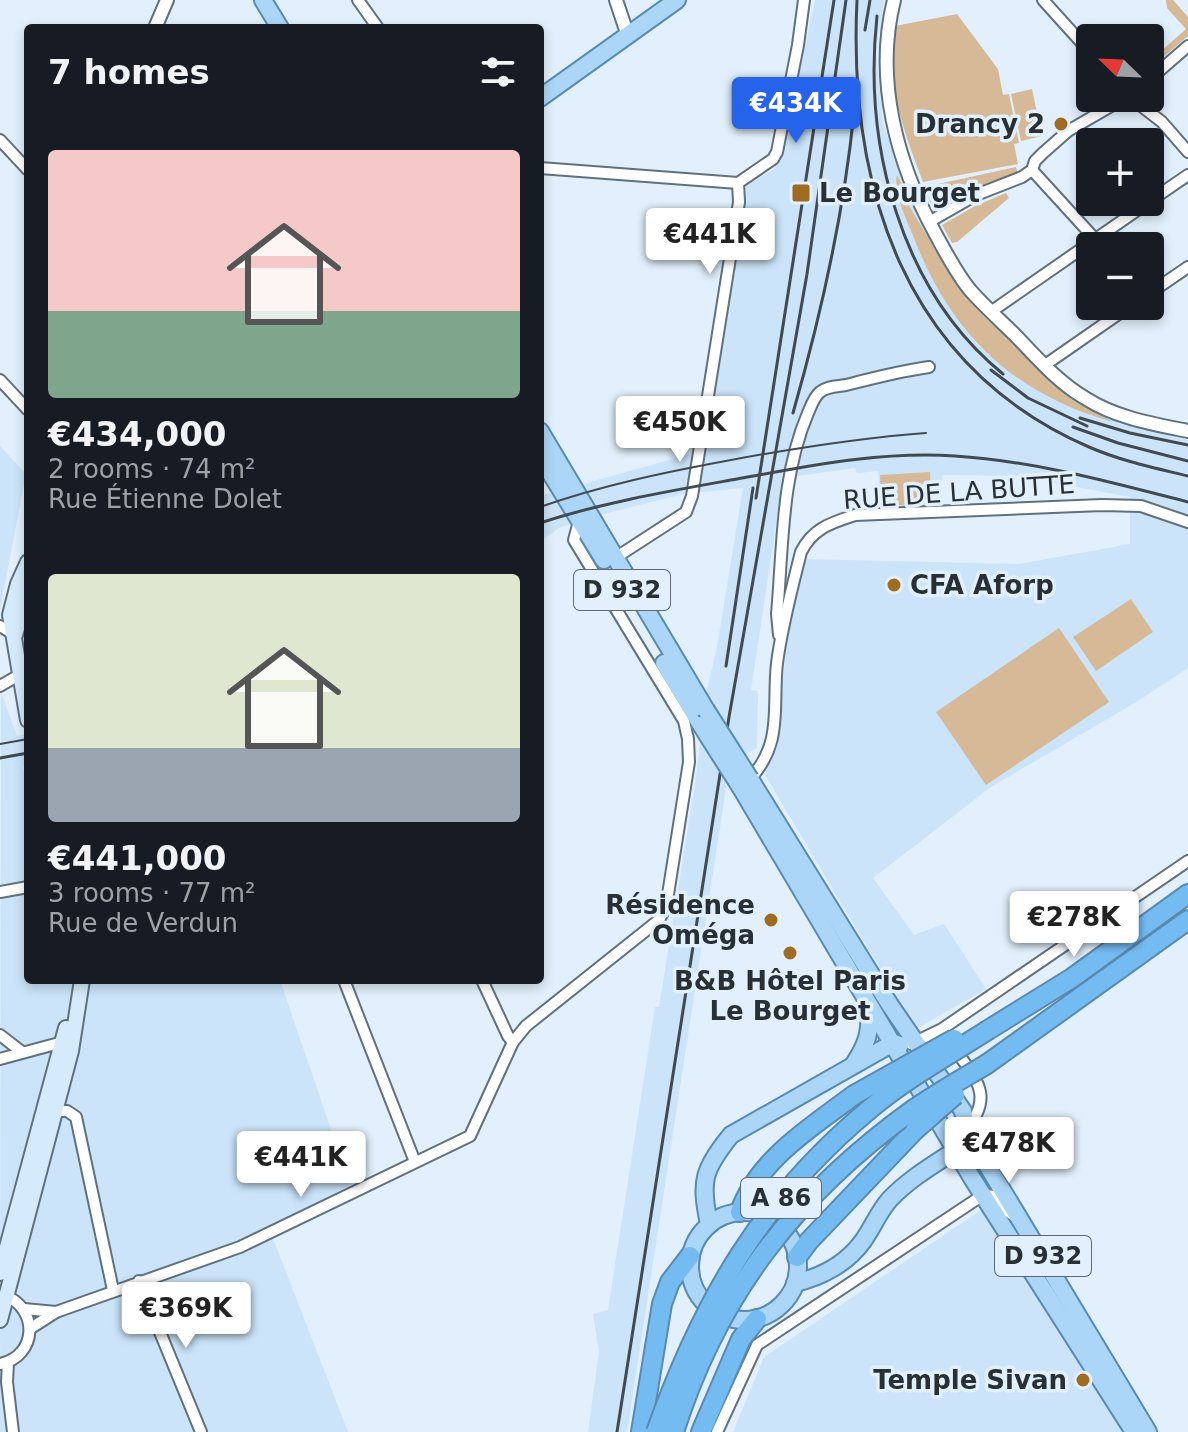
<!DOCTYPE html>
<meta charset="utf-8">
<style>
:root{--surface:#171b24;--page:#20242c;--text:#f1f3f6;--muted:#9ea1a6;--accent:#2563eb}
body{margin:0;font-family:"DejaVu Sans",sans-serif;background:var(--page);color:var(--text);height:100vh;display:flex;flex-direction:column;font-size:30px;white-space:nowrap}
*{box-sizing:border-box;margin:0}
p{font-size:26px;color:var(--muted)}
.icon{flex:none;width:44px;height:44px;fill:none;stroke:currentColor;stroke-width:2;stroke-linecap:round;stroke-linejoin:round}
.map{position:relative;flex:1;overflow:hidden}
.panel{position:absolute;left:24px;top:24px;width:520px;height:960px;display:flex;flex-direction:column;background:var(--surface);border-radius:8px;box-shadow:0 4px 12px #0003}
.panel>*{flex:none}
.needle{width:52px;rotate:293deg}
.fabs{position:absolute;left:1076px;top:24px;display:grid;gap:16px}
.fabs a{display:grid;place-items:center;width:88px;height:88px;border-radius:8px;background:var(--surface);box-shadow:0 4px 12px #0003;font-size:40px}
.price{position:absolute;translate:-50% -68px;padding:0 18px;border-radius:8px;background:#fff;color:#222;font-size:26px;line-height:52px;filter:drop-shadow(0 2px 4px #0008)}
.price::after{content:'';position:absolute;left:50%;top:48px;width:24px;height:18px;margin-left:-12px;background:inherit;clip-path:polygon(0 0,100% 0,50% 100%)}
.price.on{background:var(--accent);color:#fff}
ul{padding:0;list-style:none}
li{display:grid;align-content:center;gap:16px;height:424px;padding:0 24px}
li span{display:grid;place-items:center;height:248px;border-radius:8px;color:#555}
li>.icon{margin-inline-start:auto}
span .icon{width:144px;height:144px;fill:#fffc;stroke-width:1}
li b{font-size:34px}
h2{display:flex;justify-content:space-between;align-items:center;height:96px;padding:0 24px;font-size:34px}
.map>svg:first-child{display:block}
.built{fill:#cbe4f9}
.green{fill:#d6ba98}
.lines{fill:none;stroke-linecap:round;stroke-linejoin:round}
.minor-casing{stroke:#60717e;stroke-width:14}
.tertiary-casing{stroke:#60717e;stroke-width:16}
.secondary-casing{stroke:#60717e;stroke-width:18}
.primary-casing{stroke:#598ab0;stroke-width:20}
.motorway-casing{stroke:#598ab0;stroke-width:22}
.minor{stroke:#fff;stroke-width:10}
.tertiary{stroke:#fff;stroke-width:12}
.secondary{stroke:#d5ebfb;stroke-width:14}
.primary{stroke:#acd6f7;stroke-width:16}
.motorway{stroke:#74bbf2;stroke-width:18}
.tram{stroke:#424a51;stroke-width:2}
.rail{stroke:#424a51;stroke-width:3}
.primary-bridge-casing{stroke:#598ab0;stroke-width:20;stroke-linecap:butt}
.motorway-bridge-casing{stroke:#598ab0;stroke-width:22;stroke-linecap:butt}
.primary-bridge{stroke:#acd6f7;stroke-width:16}
.motorway-bridge{stroke:#74bbf2;stroke-width:18}
.poi-dot{fill:#9e6b21;stroke:#e1f0fc;stroke-width:3}
.labels{text-anchor:middle;dominant-baseline:central;stroke-width:7;stroke-linejoin:round;paint-order:stroke}
.shield{fill:#e1f0fc;stroke:#606971;stroke-width:2}
.shield-label{font-size:24px;font-weight:bold;fill:#282f35}
.poi-label{font-size:26px;font-weight:bold;fill:#282f35;stroke:#e1f0fc;text-anchor:end}
.street-label{font-size:26px;fill:#282f35;stroke:#e1f0fc}
</style>
<div class="map">
<svg width="1188" height="1432" viewBox="0 0 1188 1432">
<rect width="100%" height="100%" fill="#e1f0fc"/>
<g class="built">
<polygon points="815,0 884,0 876,53 883,124 911,201 924,228 940,257 980,312 1025,357 1070,397 1119,424 1188,440 1188,668 1138,701 991,787 873,878 914,935 944,924 986,989 916,1029 765,775 779,727 788,625 804,559 1019,564 1130,544 1130,497 1019,476 942,475 942,507 881,510 878,471 857,473 855,468 783,478 751,690 758,691 757,748 746,754 734,736 627,1432 588,1432 599,1352 593,1314 608,1310 655,1007 659,1007 695,784 707,690 717,647 743,488 683,494 600,515 561,527 540,541 540,496 705,450 746,186 774,169 781,155"/>
<polygon points="0,446 26,474 0,610"/>
<polygon points="1,692 17,736 28,734 28,766 23,767 28,790 28,980 280,980 350,1185 269,1228 348,1432 0,1432"/>
<polygon points="981,1210 1047,1299 1070,1346 1127,1432 733,1432 764,1357"/>
</g>
<g class="green">
<polygon points="1166,0 1173,0 1188,17 1188,36 1155,64 1151,60 1186,29 1167,8"/>
<path d="M957,14L998,69L1003,95L1009,94L1019,143L1014,144L1018,164L923,182C901,123 888,91 895,26Z"/>
<polygon points="1032,89 1042,136 1021,141 1011,94"/>
<polygon points="1016,167 1018,175 935,213 924,187"/>
<path d="M897,175L904,188L900,191L940,257L982,314L1072,400L1113,422C1011,393 949,332 912,233C905,216 893,192 897,175Z"/>
<polygon points="1006,193 1009,198 957,242 952,243 942,225 975,206"/>
<polygon points="930,472 931,504 881,506 880,475"/>
<polygon points="1131,599 1153,632 1096,671 1073,637"/>
<polygon points="1059,628 1109,702 986,785 936,712"/>
</g>
<g class="lines">
<defs>
<g id="minor">
<polyline points="358,0 378,28"/>
<polyline points="1043,0 1090,52"/>
<polyline points="1150,79 1188,46"/>
<polyline points="1131,98 1162,122 1188,152"/>
<polyline points="0,140 28,170"/>
<polyline points="540,168 738,183"/>
<polyline points="1032,170 1095,239"/>
<polyline points="738,183 773,159 777,152 798,45 804,0"/>
<polyline points="1150,201 1188,175"/>
<polyline points="929,222 976,195 1022,177 1032,170 1035,161 1043,153 1068,131 1125,98"/>
<polyline points="1150,293 1188,267"/>
<polyline points="992,311 1149,202"/>
<polyline points="1045,365 1130,306"/>
<polyline points="0,380 28,410"/>
<polyline points="615,558 686,512 692,496 739,202 738,183"/>
<polyline points="0,626 15,635"/>
<path d="M779,635L777,614C783,547 781,476 808,413C811,406 814,397 820,392C829,385 840,387 850,384C877,377 901,371 929,367"/>
<polyline points="0,686 19,675"/>
<path d="M748,781C784,744 772,708 777,663C782,625 792,588 801,552C813,528 831,523 855,515L1102,505L1141,506L1188,522"/>
<polyline points="0,892 28,887"/>
<polyline points="344,980 415,1162"/>
<polyline points="482,980 508,1036 513,1042"/>
<polyline points="0,1035 22,1052"/>
<polyline points="911,1044 942,1029 1188,861"/>
<path d="M955,1049C975,1079 995,1095 966,1130"/>
<polyline points="0,1059 63,1042"/>
<polyline points="55,1111 67,1111 76,1117 113,1290"/>
<polyline points="139,1281 201,1432"/>
<polyline points="24,1309 56,1312"/>
<polyline points="31,1328 56,1312 240,1247 470,1136 513,1042 526,1026 659,920 666,907 689,762 688,739 684,721 574,540 579,521"/>
<polyline points="8,1362 7,1382 13,1432"/>
<path d="M0,1364C38,1356 39,1308 4,1295"/>
<polyline points="717,1432 757,1345 983,1195 995,1196 1002,1208 1013,1215"/>
</g>
<g id="tertiary">
<polyline points="616,0 628,36"/>
<path d="M894,0C874,80 897,163 935,233C946,253 956,273 970,290C985,307 1002,322 1017,337C1038,359 1059,383 1085,398C1116,418 1153,424 1188,431"/>
<polyline points="155,28 167,0"/>
</g>
<g id="secondary">
<polyline points="28,562 18,584 10,615 28,720"/>
<polyline points="15,635 28,591"/>
<polyline points="0,1273 66,1028"/>
<polyline points="0,1320 71,1051 82,980"/>
</g>
<g id="primary">
<polyline points="263,0 280,28"/>
<polyline points="540,98 677,0"/>
<polyline points="540,431 706,710"/>
<polyline points="540,456 604,560"/>
<polyline points="664,663 701,725"/>
<polyline points="750,779 890,1005 963,1111 966,1130 1148,1432"/>
<polyline points="741,788 972,1178 1134,1432"/>
<path d="M854,1064C867,1044 871,1032 869,1007"/>
<circle cx="744" cy="1266" r="54"/>
<path d="M709,1224C700,1181 703,1170 731,1135L893,1043L900,1045"/>
<path d="M795,1283C822,1277 847,1263 863,1241C873,1227 879,1211 890,1199C909,1179 933,1165 956,1150L960,1142"/>
</g>
<g id="motorway">
<polyline points="988,1030 1072,978 1188,894"/>
<polyline points="987,1064 1188,920"/>
<path d="M740,1212C758,1159 812,1127 854,1095"/>
<polyline points="797,1257 809,1241 915,1130"/>
<polyline points="641,1432 662,1304 670,1282 690,1256"/>
<polyline points="701,1432 741,1339 757,1319"/>
</g>
</defs>
<use href="#minor" class="minor-casing"/>
<use href="#tertiary" class="tertiary-casing"/>
<use href="#secondary" class="secondary-casing"/>
<use href="#primary" class="primary-casing"/>
<use href="#motorway" class="motorway-casing"/>
<use href="#minor" class="minor"/>
<use href="#tertiary" class="tertiary"/>
<use href="#secondary" class="secondary"/>
<use href="#primary" class="primary"/>
<use href="#motorway" class="motorway"/>
<g class="tram">
<path d="M540,507C603,485 666,472 731,460C796,448 860,438 926,433"/>
<polyline points="0,744 28,739"/>
</g>
<g class="rail">
<path d="M857,0C848,189 905,367 1089,447C1121,461 1155,468 1188,476"/>
<path d="M877,16C863,145 900,290 1003,374"/>
<polyline points="865,30 870,0"/>
<polyline points="991,370 1028,398 1087,426"/>
<path d="M793,413C821,315 844,213 854,112"/>
<polyline points="1080,418 1130,433 1188,445"/>
<polyline points="1073,427 1118,443 1188,461"/>
<polyline points="756,498 834,0"/>
<path d="M540,523C604,502 670,491 737,479C809,466 881,451 955,456C1034,461 1111,482 1188,502"/>
<polyline points="726,666 753,488"/>
<polyline points="0,758 28,753"/>
<polyline points="617,1432 729,717 807,274 846,0"/>
</g>
<defs>
<g id="primary-bridge">
<polyline points="706,710 750,779"/>
<polyline points="701,725 741,788"/>
</g>
<g id="motorway-bridge">
<polyline points="854,1095 954,1039"/>
<polyline points="915,1130 955,1095"/>
<path d="M656,1432C703,1300 762,1198 871,1108C907,1078 949,1055 988,1030"/>
<path d="M674,1432C718,1293 796,1194 914,1109C937,1093 962,1079 987,1064"/>
</g>
</defs>
<use href="#primary-bridge" class="primary-bridge-casing"/>
<use href="#motorway-bridge" class="motorway-bridge-casing"/>
<use href="#primary-bridge" class="primary-bridge"/>
<use href="#motorway-bridge" class="motorway-bridge"/>
</g>
<g class="poi-dot">
<circle cx="1061" cy="124" r="8"/>
<rect x="791" y="183" width="20" height="20" rx="4"/>
<circle cx="894" cy="585" r="8"/>
<circle cx="771" cy="920" r="8"/>
<circle cx="790" cy="953" r="8"/>
<circle cx="1083" cy="1380" r="8"/>
</g>
<g class="labels">
<g class="shield">
<rect x="574" y="570" width="96" height="40" rx="6"/>
<rect x="741" y="1178" width="80" height="40" rx="6"/>
<rect x="995" y="1236" width="96" height="40" rx="6"/>
</g>
<g class="shield-label">
<text x="622" y="590">D 932</text>
<text x="781" y="1198">A 86</text>
<text x="1043" y="1256">D 932</text>
</g>
<g class="poi-label">
<text x="1045" y="124">Drancy 2</text>
<text x="819" y="193" text-anchor="start">Le Bourget</text>
<text x="910" y="585" text-anchor="start">CFA Aforp</text>
<text x="755" y="905">Résidence<tspan x="755" dy="30">Oméga</tspan></text>
<text x="790" y="981" text-anchor="middle">B&amp;B Hôtel Paris<tspan x="790" dy="30">Le Bourget</tspan></text>
<text x="1067" y="1380">Temple Sivan</text>
</g>
<g class="street-label">
<text transform="translate(959 492) rotate(-4)">RUE DE LA BUTTE</text>
</g>
</g>
</svg>
<div class="fabs">
<a><svg class="needle" viewBox="-14 -14 28 28"><path d="M0-13l5 13h-10z" fill="#e53935"/><path d="M0 13l5-13h-10z" fill="#9ea1a6"/></svg></a>
<a>+</a>
<a>−</a>
</div>
<b class="price on" style="left:796px;top:145px">€434K</b>
<b class="price" style="left:710px;top:276px">€441K</b>
<b class="price" style="left:680px;top:464px">€450K</b>
<b class="price" style="left:1074px;top:959px">€278K</b>
<b class="price" style="left:1009px;top:1185px">€478K</b>
<b class="price" style="left:301px;top:1199px">€441K</b>
<b class="price" style="left:186px;top:1350px">€369K</b>
<section class="panel">
<h2>7 homes<svg class="icon" aria-label="filters" viewBox="0 0 24 24"><path d="M4 7h16M4 17h16"/><circle cx="9" cy="7" r="2"/><circle cx="15" cy="17" r="2"/></svg></h2>
<ul>
<li><span style="background:linear-gradient(#f6c9c9 65%,#7fa58c 0)"><svg class="icon" aria-label="home" viewBox="0 0 24 24"><path d="M3 11l9-7 9 7M6 9v11h12V9"/></svg></span><div><b>€434,000</b><p>2 rooms · 74 m²</p><p>Rue Étienne Dolet</p></div></li>
<li><span style="background:linear-gradient(#dfe7d0 70%,#9aa5b1 0)"><svg class="icon" aria-label="home" viewBox="0 0 24 24"><path d="M3 11l9-7 9 7M6 9v11h12V9"/></svg></span><div><b>€441,000</b><p>3 rooms · 77 m²</p><p>Rue de Verdun</p></div></li>
</ul>
</section>
</div>
